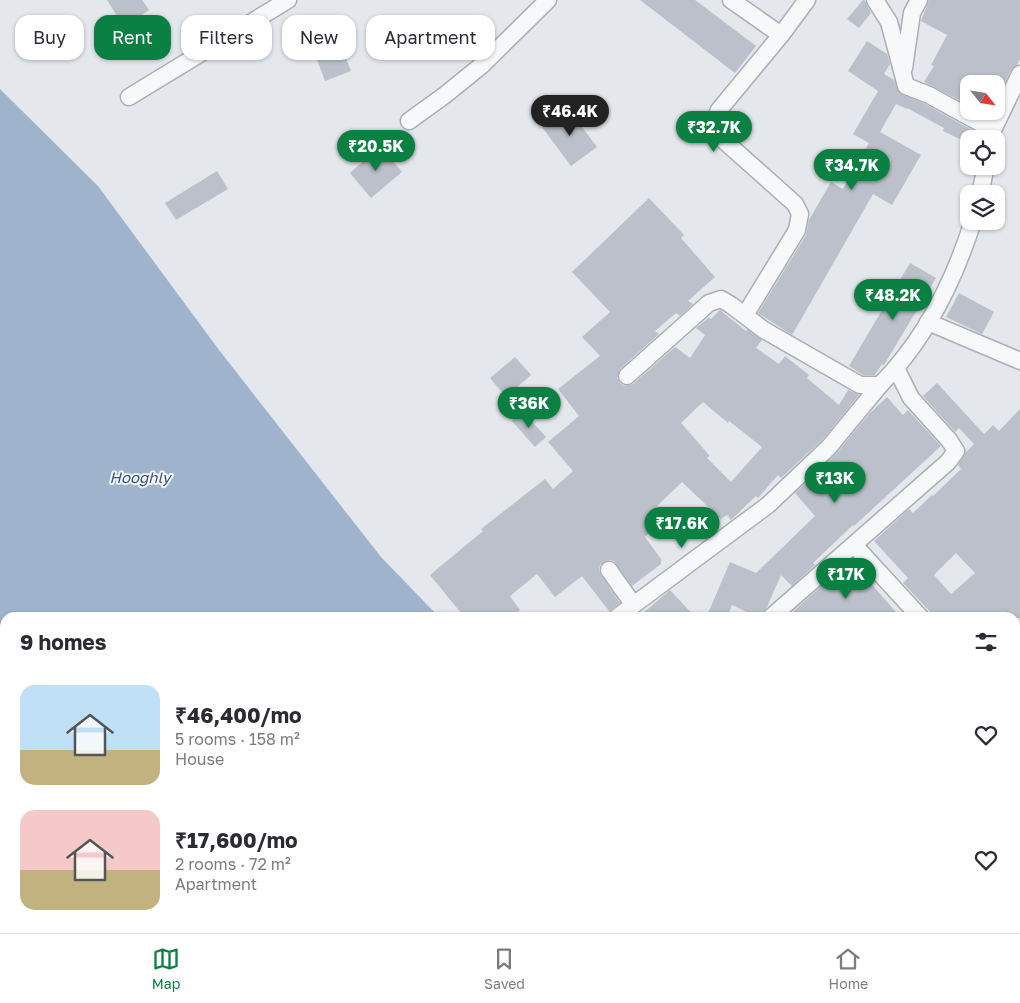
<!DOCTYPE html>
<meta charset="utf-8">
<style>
:root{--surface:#fff;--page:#f2f2f3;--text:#2b2b33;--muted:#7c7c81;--line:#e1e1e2;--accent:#0b8043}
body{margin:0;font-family:"Golos Text",sans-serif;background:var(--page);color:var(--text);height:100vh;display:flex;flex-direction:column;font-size:19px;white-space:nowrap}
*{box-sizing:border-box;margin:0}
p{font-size:16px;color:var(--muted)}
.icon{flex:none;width:28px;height:28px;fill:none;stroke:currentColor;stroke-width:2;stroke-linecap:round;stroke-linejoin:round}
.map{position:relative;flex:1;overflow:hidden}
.sheet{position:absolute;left:0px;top:612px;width:1020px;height:321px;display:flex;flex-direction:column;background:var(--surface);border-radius:15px 15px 0 0;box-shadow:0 1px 4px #0004}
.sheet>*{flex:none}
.banner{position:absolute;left:15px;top:15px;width:500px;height:45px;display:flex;gap:10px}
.needle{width:32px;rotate:120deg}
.buttons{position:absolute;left:960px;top:75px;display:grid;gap:10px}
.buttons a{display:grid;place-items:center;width:45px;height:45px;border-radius:10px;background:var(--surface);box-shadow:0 1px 4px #0004;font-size:25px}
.price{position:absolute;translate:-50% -42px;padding:0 11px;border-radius:18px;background:var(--accent);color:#fff;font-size:16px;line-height:32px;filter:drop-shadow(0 1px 2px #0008)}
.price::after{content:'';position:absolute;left:50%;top:30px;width:15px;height:11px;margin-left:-8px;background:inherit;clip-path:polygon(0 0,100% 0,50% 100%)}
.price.current{background:#222;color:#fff}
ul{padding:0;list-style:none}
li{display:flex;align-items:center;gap:15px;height:125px;padding:0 20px}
li span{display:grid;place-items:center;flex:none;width:140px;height:100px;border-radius:15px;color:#555}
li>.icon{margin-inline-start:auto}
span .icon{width:60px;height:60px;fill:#fffc;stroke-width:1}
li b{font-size:21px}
h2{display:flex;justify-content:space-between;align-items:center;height:60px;padding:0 20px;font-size:21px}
.chip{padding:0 18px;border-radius:15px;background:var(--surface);box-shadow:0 1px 4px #0004;font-size:18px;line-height:45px}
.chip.current{background:var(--accent);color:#fff}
.menu{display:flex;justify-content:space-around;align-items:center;height:70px;border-top:1px solid var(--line);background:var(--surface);font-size:14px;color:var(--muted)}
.menu a{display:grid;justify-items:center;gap:2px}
.menu .current{color:var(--accent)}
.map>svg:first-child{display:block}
.water{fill:#9fb4cc}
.building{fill:#bbc0ca;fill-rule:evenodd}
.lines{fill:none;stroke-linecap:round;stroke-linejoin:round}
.minor-casing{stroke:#a9aeb7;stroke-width:19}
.minor{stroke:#f7f8fa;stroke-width:16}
.labels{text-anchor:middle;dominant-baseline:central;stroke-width:4;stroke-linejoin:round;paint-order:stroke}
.water-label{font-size:15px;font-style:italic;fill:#34527a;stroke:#f4f6f9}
</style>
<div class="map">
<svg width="1020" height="933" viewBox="0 0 1020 933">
<rect width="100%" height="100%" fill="#e4e7ec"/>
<polygon class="water" points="0,89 98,186 219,350 381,557 439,617 5,618 5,929 756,929 760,933 0,933"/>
<g class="building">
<polygon points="107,0 142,0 149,10 124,27"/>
<polygon points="640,0 695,0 756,46 735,73"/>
<polygon points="863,0 865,1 871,13 859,28 847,19"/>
<polygon points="929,0 1020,0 1020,59 1017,65 1011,70 996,100 996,84 969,84 969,105 924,82 934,66 931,65 947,35 921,21"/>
<polygon points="337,34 351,71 325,81 311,43"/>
<polygon points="867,41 887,54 890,64 884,74 894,80 899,93 925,104 972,130 966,142 943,131 944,128 907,108 907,109 896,104 880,132 921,155 892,205 873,194 792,335 758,313 806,235 809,220 831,182 843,189 869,143 853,134 878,91 848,71"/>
<polygon points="568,108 597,147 571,166 542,127"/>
<polygon points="380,146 402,172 371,198 350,173"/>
<polygon points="217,171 228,189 176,220 165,203"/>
<path d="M649,198L684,235L681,238L715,277L688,301L693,304L680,316L676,313L655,331L659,334L620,369L617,378L620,383L624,386L633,384L675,347L690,358L705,335L696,328L709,317L711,319L720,310L746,331L747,329L762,340L756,348L779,364L785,356L809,375L807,378L839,405L848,390L859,395L822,440L781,478L778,475L758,498L756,496L731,520L727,515L721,519L682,482L650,513L660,523L645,537L661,559V564L632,586L614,561L608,560L600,565L599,570L601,575L620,603L609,611L582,576L555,597L537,574L510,596L520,610L511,618H465L430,575L483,531L481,529L545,479L553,489L573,471L548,442L579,416L558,389L600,356L582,337L610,312L572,272ZM703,402L728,423L729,421L762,447L731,482L707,458L710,456L681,423Z"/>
<polygon points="910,263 936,278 884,365 882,364 875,375 863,375 849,366"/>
<polygon points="959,293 994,312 982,334 946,317"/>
<polygon points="515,357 531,375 506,397 490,378"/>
<path d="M937,383L984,434L993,425L999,431L1020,409V618H936L903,583L908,578L874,541L909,509L913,513L932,495L933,496L961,469L958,465L965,453L974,444L959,428L955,432L923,396ZM956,553L975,573L951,594L934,575Z"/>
<polygon points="887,397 903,415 908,410 941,446 854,526 853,525 813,563 815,565 792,586 781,575 767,607 761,614 760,618 732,605 727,618 706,618 730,562 756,573 815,516 795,493 836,454 870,413"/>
<polygon points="522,411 546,437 535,447 512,421"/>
<polygon points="851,564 861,576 863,574 901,618 786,618 828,580 830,582"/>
<polygon points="670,590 696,618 633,618 641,612 642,614"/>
</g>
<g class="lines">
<defs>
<g id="minor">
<polyline points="731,0 781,35"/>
<polyline points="875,0 889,22 906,86 929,95 993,130"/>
<polyline points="904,68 912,13 919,0"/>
<polyline points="129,97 288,0"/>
<polyline points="409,121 445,95 482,65 548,0"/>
<polyline points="991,139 993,130 1020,74"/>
<polyline points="980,194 986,166"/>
<polyline points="745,315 797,230 800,214 795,204 721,138 713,124 719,110 781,35 807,0"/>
<polyline points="928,322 1020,361"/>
<path d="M627,376L709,303L721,299L731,305L764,330L860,385H880C925,340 954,281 973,221"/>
<polyline points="854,545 921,618"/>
<polyline points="609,570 633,604"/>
<polyline points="616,618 768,505 829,447 880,385"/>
<polyline points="770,618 948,462 956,451 949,440 911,398 896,368"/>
<polyline points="1015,721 1020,726"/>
<polyline points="1015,805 1020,801"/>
<polyline points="872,933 876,929"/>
</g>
</defs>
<use href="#minor" class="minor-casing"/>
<use href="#minor" class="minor"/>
</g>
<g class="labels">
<g class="water-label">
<text x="140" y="477">Hooghly</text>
</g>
</g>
</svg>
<div class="buttons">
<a><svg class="needle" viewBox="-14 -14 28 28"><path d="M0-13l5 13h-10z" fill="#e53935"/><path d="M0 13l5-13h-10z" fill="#7c7c81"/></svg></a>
<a><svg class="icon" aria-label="locate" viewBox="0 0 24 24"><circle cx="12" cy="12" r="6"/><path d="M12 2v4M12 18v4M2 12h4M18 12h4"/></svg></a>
<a><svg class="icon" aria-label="layers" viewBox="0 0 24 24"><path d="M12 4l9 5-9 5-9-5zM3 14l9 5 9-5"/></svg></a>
</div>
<b class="price current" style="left:570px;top:137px">₹46.4K</b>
<b class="price" style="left:714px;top:153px">₹32.7K</b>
<b class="price" style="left:376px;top:172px">₹20.5K</b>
<b class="price" style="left:852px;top:191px">₹34.7K</b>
<b class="price" style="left:893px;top:321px">₹48.2K</b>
<b class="price" style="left:529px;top:429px">₹36K</b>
<b class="price" style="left:835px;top:504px">₹13K</b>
<b class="price" style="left:682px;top:549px">₹17.6K</b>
<b class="price" style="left:846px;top:600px">₹17K</b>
<div class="banner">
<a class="chip">Buy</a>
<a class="chip current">Rent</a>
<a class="chip">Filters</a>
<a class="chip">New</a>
<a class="chip">Apartment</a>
</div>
<section class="sheet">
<h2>9 homes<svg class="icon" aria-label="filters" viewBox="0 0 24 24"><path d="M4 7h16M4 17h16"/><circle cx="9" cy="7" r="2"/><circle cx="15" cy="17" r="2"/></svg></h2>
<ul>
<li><span style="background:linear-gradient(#bfe0f5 65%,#c2b280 0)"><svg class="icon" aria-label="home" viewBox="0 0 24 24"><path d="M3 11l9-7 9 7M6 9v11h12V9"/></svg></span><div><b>₹46,400/mo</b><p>5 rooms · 158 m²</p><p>House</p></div><svg class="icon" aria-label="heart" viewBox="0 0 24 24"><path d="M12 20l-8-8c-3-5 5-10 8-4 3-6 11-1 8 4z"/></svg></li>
<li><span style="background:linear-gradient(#f6c9c9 60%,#c2b280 0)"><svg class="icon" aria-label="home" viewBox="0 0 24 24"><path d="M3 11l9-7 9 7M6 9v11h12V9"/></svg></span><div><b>₹17,600/mo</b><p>2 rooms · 72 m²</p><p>Apartment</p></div><svg class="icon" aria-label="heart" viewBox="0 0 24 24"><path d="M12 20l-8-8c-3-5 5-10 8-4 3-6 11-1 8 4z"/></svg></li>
</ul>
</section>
</div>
<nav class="menu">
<a class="current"><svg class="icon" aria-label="map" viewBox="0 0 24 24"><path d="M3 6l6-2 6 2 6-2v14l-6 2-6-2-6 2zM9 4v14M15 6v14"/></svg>Map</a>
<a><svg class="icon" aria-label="saved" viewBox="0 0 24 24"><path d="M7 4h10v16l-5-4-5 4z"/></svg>Saved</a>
<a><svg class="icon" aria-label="home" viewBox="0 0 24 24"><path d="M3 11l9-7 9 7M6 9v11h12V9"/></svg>Home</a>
</nav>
